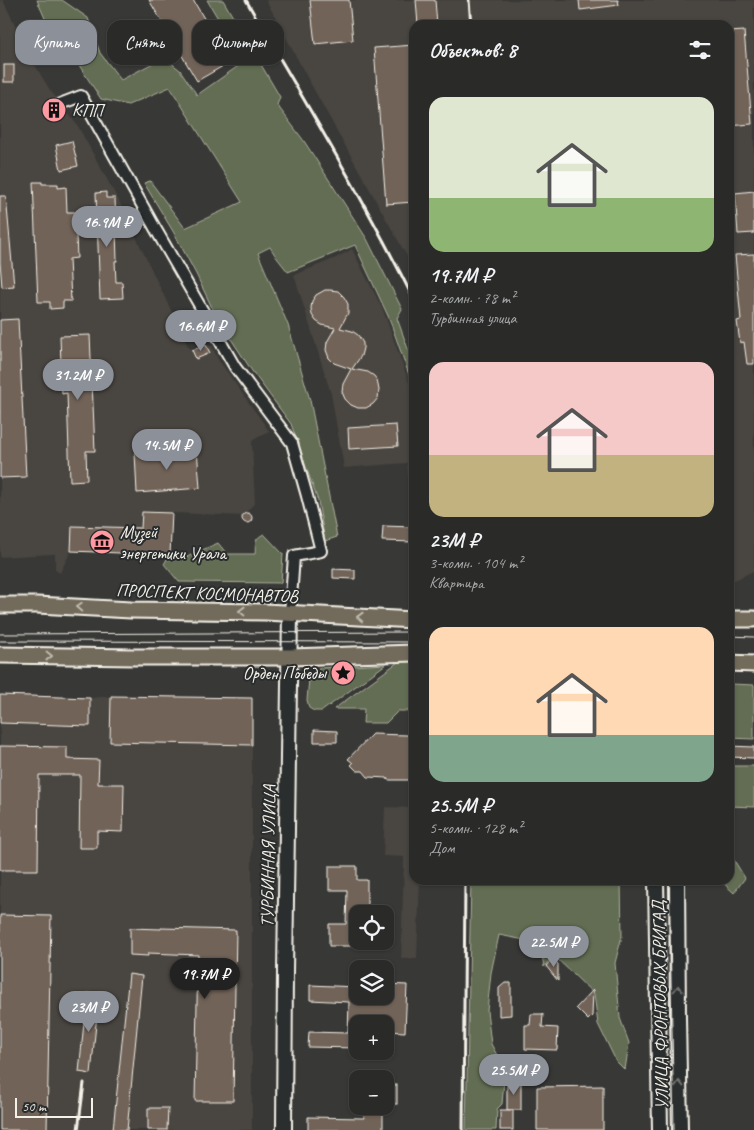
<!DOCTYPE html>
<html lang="ru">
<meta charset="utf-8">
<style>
:root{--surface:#2a2a28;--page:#363634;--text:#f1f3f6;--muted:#a5a7a8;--line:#464645;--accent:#8c9099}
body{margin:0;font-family:Caveat,sans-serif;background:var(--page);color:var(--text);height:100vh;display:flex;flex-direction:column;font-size:19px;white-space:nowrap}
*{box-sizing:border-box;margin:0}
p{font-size:16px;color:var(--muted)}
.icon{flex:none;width:28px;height:28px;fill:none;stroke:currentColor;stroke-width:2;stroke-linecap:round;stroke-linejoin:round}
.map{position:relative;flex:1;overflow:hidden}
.sheet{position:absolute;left:409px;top:20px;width:325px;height:865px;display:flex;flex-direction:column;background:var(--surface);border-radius:15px;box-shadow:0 1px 4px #0004,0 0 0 1px var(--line)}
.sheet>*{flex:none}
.banner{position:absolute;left:15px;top:20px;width:319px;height:45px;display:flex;gap:10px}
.controls{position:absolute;left:349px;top:905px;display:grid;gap:10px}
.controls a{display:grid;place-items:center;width:45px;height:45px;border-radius:10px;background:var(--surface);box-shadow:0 1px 4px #0004,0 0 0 1px var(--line);font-size:25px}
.scale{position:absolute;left:15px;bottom:12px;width:78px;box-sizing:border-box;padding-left:5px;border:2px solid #f4f1e8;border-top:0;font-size:14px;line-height:18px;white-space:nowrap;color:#f4f1e8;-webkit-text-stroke:4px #2a2d2e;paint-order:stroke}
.price{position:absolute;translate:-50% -42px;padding:0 11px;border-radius:18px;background:var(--accent);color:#fff;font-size:16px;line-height:32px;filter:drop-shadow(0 1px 2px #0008)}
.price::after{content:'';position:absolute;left:50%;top:30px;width:15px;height:11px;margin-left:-8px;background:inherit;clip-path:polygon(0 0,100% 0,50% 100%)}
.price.active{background:#222;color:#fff}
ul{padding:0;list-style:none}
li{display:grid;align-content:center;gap:10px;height:265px;padding:0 20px}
li span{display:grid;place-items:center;height:155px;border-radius:15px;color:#555}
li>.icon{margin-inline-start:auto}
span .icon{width:90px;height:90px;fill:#fffc;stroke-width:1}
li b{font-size:21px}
h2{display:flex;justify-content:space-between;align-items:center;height:60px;padding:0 20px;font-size:21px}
.pill{padding:0 18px;border-radius:15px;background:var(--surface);box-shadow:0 1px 4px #0004,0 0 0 1px var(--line);font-size:18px;line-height:45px}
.pill.active{background:var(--accent);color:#fff}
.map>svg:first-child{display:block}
.built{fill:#494540}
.green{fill:#636d53;stroke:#acaf9e}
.building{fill:#726458;stroke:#f4f1e8}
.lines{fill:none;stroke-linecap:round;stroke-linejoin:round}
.minor-casing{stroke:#f4f1e8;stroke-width:14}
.secondary-casing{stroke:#f4f1e8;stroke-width:18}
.primary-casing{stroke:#f4f1e8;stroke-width:19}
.minor{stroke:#2a2d2e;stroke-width:10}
.secondary{stroke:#2a2d2e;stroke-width:14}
.primary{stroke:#726b5a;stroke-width:15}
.tram{stroke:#f4f1e8;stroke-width:1}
.rail{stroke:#f4f1e8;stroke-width:3}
.oneway{stroke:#c0bbaf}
.oneway2{stroke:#71726f}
.labels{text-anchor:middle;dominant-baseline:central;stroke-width:4;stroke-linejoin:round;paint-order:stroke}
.poi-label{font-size:18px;fill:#f4f1e8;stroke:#2a2d2e;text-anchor:start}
.street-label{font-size:18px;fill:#f4f1e8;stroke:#2a2d2e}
</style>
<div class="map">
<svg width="754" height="1130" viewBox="0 0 754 1130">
<rect width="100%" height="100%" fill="#383836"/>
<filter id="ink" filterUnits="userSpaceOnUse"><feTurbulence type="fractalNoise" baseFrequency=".02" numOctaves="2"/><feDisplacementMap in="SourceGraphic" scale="10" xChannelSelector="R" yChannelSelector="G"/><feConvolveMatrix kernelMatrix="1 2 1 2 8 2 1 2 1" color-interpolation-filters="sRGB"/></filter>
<g filter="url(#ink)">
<g class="built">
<polygon points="0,0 3,0 35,65 50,90 78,126 119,201 188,346 192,350 206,345 212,346 219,361 223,366 269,431 252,441 255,503 243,516 172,513 170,555 71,551 60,573 55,570 55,554 0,557"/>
<polygon points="266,0 754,0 754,572 751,572 735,580 729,580 729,25 414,25 414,269 309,81"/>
<polygon points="352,249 383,310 414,396 414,482 408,478 407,463 344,468 331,394 294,275 336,258"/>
<polygon points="0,695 90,698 111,696 252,698 252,1130 0,1130"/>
<polygon points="385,807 414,808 414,880 420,880 417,959 401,958 404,857 383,856"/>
</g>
<g class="green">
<polygon points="37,0 62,0 88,18 100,53 121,80 155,62 151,56 157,52 180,70 197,95 244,62 207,0 223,0 280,97 277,105 304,141 367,239 402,309 397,318 414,366 414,389 389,318 355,245 288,272 277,258 270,247 258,253 288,325 310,400 337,537 325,541 318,501 291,424 252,371 216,316 196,274 174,233 144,183 150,181 185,228 242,202 170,87 128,105 101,99 75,59 64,28 47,23"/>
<path d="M264,534L283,554L281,583L179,582L164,564L167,559H182L218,543L227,554H255C256,544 253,539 264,534Z"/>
<polygon points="414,661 414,711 398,711 386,723 363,723 364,709 334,709 398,662"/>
<polygon points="386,664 322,711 314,711 309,708 307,700 309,679 318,678 319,668"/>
<polygon points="731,684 754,685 754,739 729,738"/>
<polygon points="729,766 754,766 754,807 729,806"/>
<polygon points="729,852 745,878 734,893 720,880 729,880"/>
<polygon points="471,880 621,880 622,936 615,963 620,1018 629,1043 625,1070 616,1061 598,1024 594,994 553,955 544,967 540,943 499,935 491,973 487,1011 491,1044 505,1070 520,1070 520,1079 504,1080 502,1104 497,1109 496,1130 466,1130"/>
</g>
<g class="building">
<polygon points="149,0 193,0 230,62 197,81"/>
<polygon points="310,0 349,0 353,40 315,44"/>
<polygon points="416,0 435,0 437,25 418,25"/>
<polygon points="579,0 618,0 619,5 580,10"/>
<polygon points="744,31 752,124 729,126 729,32"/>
<polygon points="414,45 414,202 386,204 374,48"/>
<rect x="4" y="65" width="10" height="17"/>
<polygon points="72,141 78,166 61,170 56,145"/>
<polygon points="33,182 42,182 42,184 58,184 58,188 66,187 67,212 75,212 77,258 69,259 71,301 63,301 63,308 50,309 50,302 38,302"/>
<polygon points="754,191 754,233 738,234 735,193"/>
<polygon points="106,192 106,198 115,198 117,261 115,261 116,282 122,282 123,298 100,299 96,193"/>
<polygon points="0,196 6,196 14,286 2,287 0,262"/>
<polygon points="754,254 754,364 747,364 744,342 740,343 737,321 741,320 735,255"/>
<polygon points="325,290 330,290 338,291 344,297 348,304 348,313 340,328 352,331 358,335 363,343 363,348 361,356 352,369 368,372 374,376 377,380 379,390 378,398 373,404 366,408 358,408 351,405 345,399 342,392 343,384 351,369 334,363 329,358 326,350 327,342 335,328 322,325 316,321 312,315 311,308 312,301 316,295"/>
<polygon points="18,319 26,477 0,478 0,320"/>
<polygon points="90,335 95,451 86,451 87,480 70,481 67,393 62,394 60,336"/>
<polygon points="206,345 210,353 196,359 192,350"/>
<polygon points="396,425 398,446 349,449 348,428"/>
<polygon points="197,449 200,488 137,493 135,453"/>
<polygon points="142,512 172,513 170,555 71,551 72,526 141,528"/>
<circle cx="247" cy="518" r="5"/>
<polygon points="383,526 414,527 414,542 382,541"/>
<polygon points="333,569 355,570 355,579 333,578"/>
<polygon points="0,695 90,698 90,726 0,723"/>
<polygon points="111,696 252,698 252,745 110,742"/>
<polygon points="314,730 337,731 337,742 314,742"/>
<polygon points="372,734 407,735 414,741 414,780 388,780 387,778 368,777 363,771 357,771 351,765 353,763 348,759"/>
<polygon points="0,746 67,747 67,759 99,760 98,784 124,784 123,832 97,831 97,848 79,848 80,775 39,775 38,870 0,870"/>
<polygon points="729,746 754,747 754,758 729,757"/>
<polygon points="329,866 357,866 357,880 367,880 367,914 358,914 357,946 329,946 329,924 346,924 347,890 329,890"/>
<polygon points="0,915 51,916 47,1130 0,1130"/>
<polygon points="130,928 161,929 161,928 236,930 233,1101 195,1101 198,955 148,953 148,956 130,955"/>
<polygon points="553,958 558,964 558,981 546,966"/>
<rect x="379" y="961" width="10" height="8"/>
<polygon points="129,974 142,976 127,1130 113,1130"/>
<polygon points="505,983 511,983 511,1015 499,1016 499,988"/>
<polygon points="385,984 407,985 405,1032 385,1031 385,1024 358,1024 358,1048 308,1047 309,1032 348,1033 349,1002 310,1000 310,985 358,987 358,996 385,996"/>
<polygon points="593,990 592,1016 588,1020 576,1008"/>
<polygon points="87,993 99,994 91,1074 79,1072"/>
<polygon points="531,1014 543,1014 542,1027 558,1028 557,1050 525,1049 525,1025 530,1025"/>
<rect x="507" y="1083" width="14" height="27"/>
<rect x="385" y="1085" width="12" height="19"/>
<polygon points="603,1086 603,1130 537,1130 537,1087"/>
<polygon points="364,1106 383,1106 383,1130 308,1130 308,1117 364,1118"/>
<polygon points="148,1108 168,1108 167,1130 148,1130"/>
<rect x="500" y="1110" width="13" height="20"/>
</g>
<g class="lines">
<defs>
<polyline id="minor" points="60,104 81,96 155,228 235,367 292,443 307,496 321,551 294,556 290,613"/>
<g id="secondary">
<polyline points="656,880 660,1130"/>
<polyline points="677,880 678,1018 680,1130"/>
<polyline points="284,1130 285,972 290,613"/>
</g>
<g id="primary">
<polyline points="0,605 37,605 131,610 265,612 414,620"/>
<polyline points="729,619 754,619"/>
<polyline points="0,655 134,657 290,657 414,653"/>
<polyline points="729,663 754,664"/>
</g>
</defs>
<use href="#minor" class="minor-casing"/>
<use href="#secondary" class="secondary-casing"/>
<use href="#primary" class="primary-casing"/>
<use href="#minor" class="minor"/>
<use href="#secondary" class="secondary"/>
<use href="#primary" class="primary"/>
<g class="tram">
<polyline points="0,634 414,632"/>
<polyline points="729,636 754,637"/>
<polyline points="0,641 414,642"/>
<polyline points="669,880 674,1130"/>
</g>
<g class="rail">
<path d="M246,0C303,99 363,197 414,300"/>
<polyline points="469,0 471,25"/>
<polyline points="78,1130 84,1083"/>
<polyline points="463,1130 465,880"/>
</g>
</g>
<defs><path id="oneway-chevron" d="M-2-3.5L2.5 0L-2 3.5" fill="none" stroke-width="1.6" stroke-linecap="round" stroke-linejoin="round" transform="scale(1.25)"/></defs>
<g class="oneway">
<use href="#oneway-chevron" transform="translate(79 607) rotate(-177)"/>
<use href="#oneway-chevron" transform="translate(242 611) rotate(-179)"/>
<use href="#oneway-chevron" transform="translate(360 617) rotate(-177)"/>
<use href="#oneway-chevron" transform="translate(49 656) rotate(1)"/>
</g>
<g class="oneway2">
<use href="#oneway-chevron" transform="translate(678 989) rotate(-90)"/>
<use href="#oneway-chevron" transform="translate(679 1084) rotate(-91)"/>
</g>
</g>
<defs>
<symbol id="building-disc" viewBox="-11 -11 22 22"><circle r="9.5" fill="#ff9aa2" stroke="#2a2d2e"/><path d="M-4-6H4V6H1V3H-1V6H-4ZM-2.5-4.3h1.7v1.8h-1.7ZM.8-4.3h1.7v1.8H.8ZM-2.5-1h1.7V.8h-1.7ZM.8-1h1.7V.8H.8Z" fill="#111"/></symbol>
<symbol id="museum-disc" viewBox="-11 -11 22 22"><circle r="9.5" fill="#ff9aa2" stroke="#2a2d2e"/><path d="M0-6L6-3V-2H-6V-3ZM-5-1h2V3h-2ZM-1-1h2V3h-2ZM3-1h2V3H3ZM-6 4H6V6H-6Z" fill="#111"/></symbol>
<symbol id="sight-disc" viewBox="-11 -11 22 22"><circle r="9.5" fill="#ff9aa2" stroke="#2a2d2e"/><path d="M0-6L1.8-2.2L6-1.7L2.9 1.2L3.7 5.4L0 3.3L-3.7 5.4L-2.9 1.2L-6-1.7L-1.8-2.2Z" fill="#111"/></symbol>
</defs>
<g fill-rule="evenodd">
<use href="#building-disc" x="40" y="96" width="28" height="28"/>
<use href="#museum-disc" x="88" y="528" width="28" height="28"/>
<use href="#sight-disc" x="329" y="659" width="28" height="28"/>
</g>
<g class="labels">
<g class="poi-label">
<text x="72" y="110">КПП</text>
<text x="120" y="532">Музей<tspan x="120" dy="21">энергетики Урала</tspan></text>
<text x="326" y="673" text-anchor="end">Орден Победы</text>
</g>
<g class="street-label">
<text transform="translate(207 593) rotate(2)">ПРОСПЕКТ КОСМОНАВТОВ</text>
<text transform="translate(268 856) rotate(-89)">ТУРБИННАЯ УЛИЦА</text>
<text transform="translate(660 1005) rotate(-91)">УЛИЦА ФРОНТОВЫХ БРИГАД</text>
</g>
</g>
</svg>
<div class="controls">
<a><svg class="icon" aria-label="locate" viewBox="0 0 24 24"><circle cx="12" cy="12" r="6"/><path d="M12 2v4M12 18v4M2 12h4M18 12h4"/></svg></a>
<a><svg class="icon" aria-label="layers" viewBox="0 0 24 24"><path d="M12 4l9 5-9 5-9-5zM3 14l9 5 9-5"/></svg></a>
<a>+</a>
<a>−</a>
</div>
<div class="scale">50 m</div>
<b class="price" style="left:107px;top:248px">16.9M ₽</b>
<b class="price" style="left:201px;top:352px">16.6M ₽</b>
<b class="price" style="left:78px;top:401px">31.2M ₽</b>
<b class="price" style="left:167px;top:471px">14.5M ₽</b>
<b class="price" style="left:554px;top:968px">22.5M ₽</b>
<b class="price active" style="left:205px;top:1000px">19.7M ₽</b>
<b class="price" style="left:89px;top:1033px">23M ₽</b>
<b class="price" style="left:514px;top:1096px">25.5M ₽</b>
<div class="banner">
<a class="pill active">Купить</a>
<a class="pill">Снять</a>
<a class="pill">Фильтры</a>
</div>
<section class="sheet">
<h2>Объектов: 8<svg class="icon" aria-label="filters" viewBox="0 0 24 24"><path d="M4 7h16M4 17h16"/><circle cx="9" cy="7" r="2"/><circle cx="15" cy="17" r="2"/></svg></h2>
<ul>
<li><span style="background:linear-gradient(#dfe7d0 65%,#8fb573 0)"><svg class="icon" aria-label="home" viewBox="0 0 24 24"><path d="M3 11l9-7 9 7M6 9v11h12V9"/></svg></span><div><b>19.7M ₽</b><p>2-комн. · 78 m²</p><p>Турбинная улица</p></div></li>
<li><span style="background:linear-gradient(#f6c9c9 60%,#c2b280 0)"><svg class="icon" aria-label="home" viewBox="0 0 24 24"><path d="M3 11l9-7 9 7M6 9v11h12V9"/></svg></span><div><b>23M ₽</b><p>3-комн. · 104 m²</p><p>Квартира</p></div></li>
<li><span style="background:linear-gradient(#ffd9b3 70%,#7fa58c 0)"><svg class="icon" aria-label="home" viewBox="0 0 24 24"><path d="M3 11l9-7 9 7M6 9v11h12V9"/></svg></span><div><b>25.5M ₽</b><p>5-комн. · 128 m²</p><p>Дом</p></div></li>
</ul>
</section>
</div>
